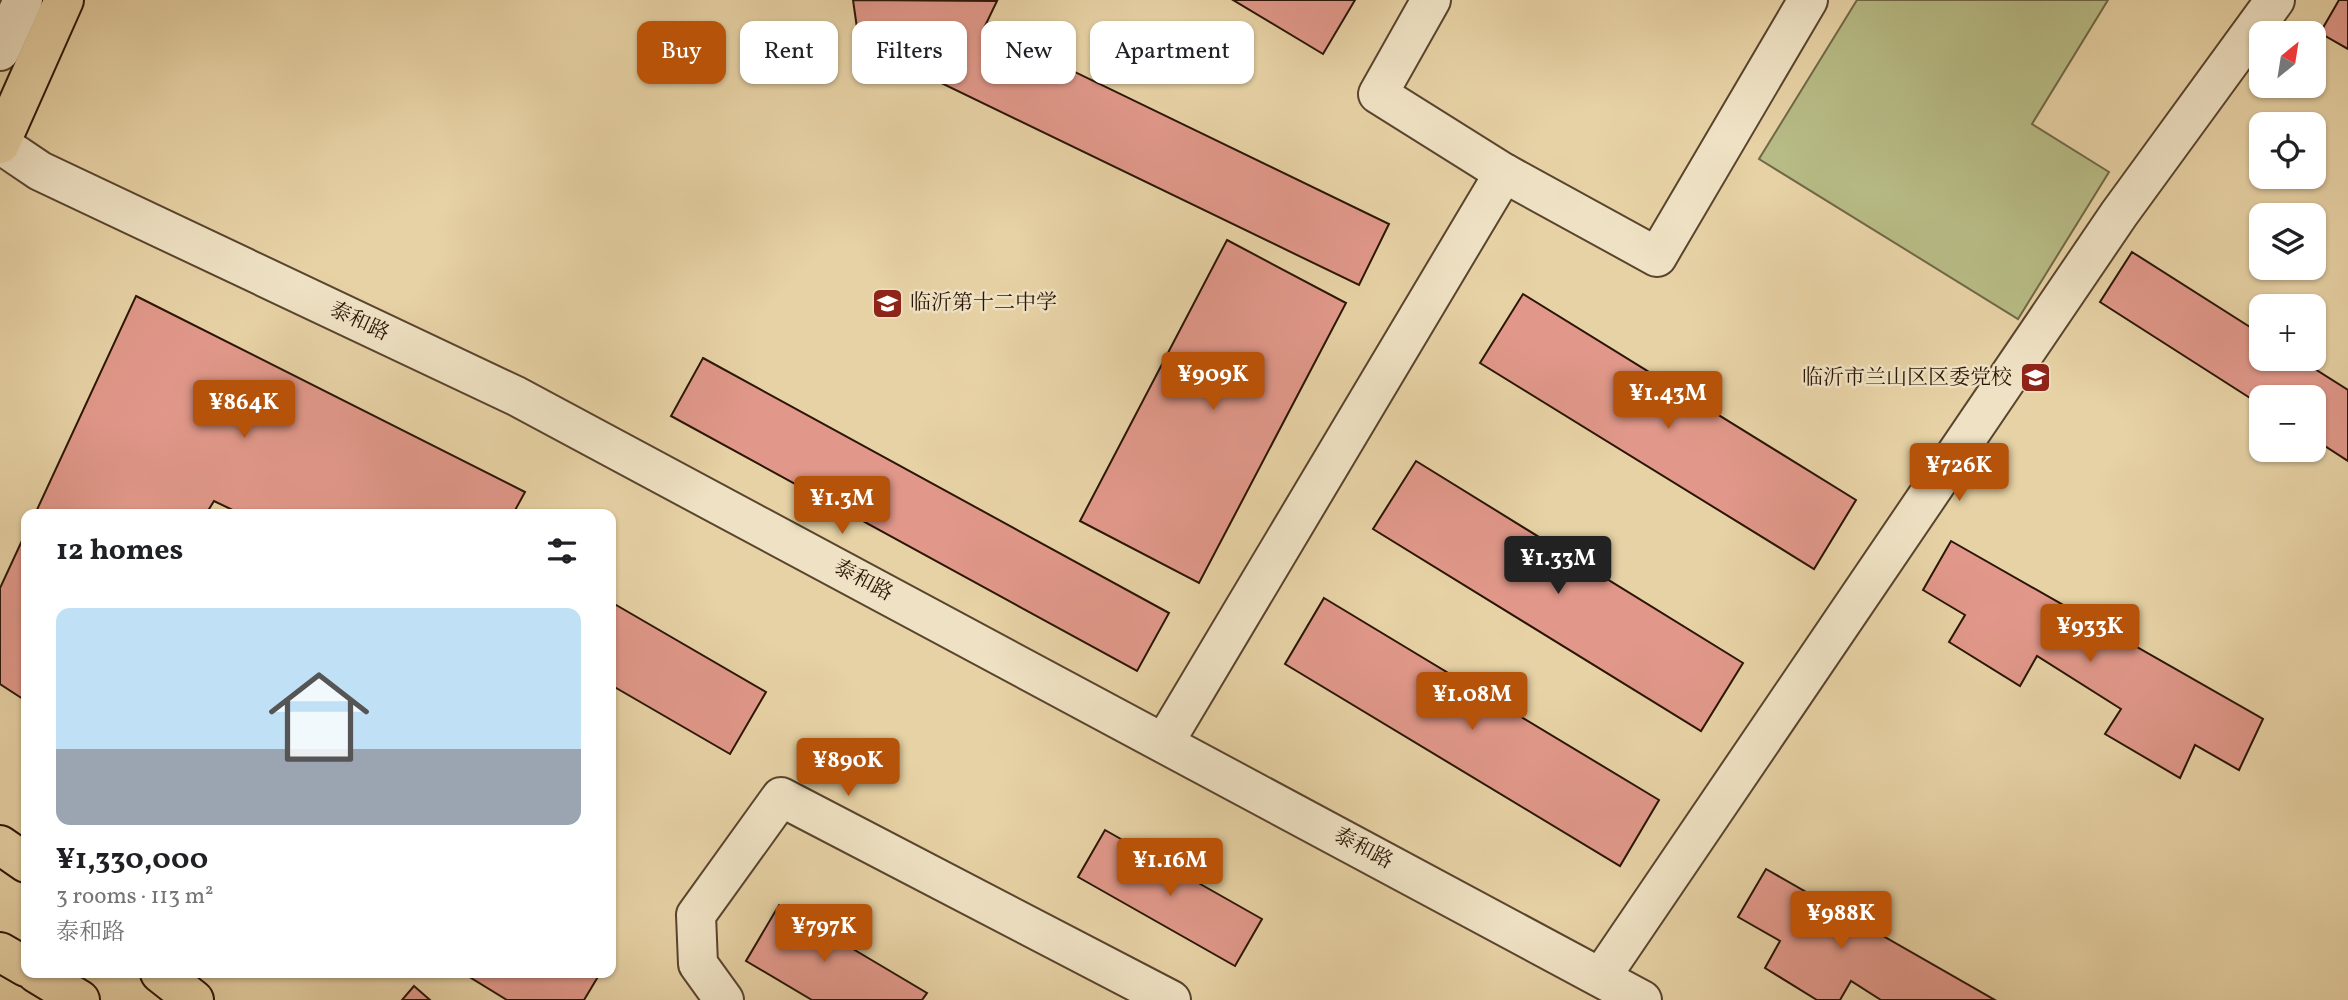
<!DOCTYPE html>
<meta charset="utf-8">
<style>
:root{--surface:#fff;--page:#f6f6f6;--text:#202124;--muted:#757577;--accent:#b45309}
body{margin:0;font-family:Vollkorn,"Noto Serif SC",serif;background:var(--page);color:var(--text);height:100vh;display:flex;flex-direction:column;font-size:26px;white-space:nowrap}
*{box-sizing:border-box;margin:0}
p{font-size:23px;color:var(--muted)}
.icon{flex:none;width:38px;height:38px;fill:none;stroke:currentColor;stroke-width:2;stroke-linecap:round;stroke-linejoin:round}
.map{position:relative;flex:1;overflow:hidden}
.panel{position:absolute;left:21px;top:509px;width:595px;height:469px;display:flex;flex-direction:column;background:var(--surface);border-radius:14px;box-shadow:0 2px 5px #0004}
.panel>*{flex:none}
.top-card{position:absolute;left:637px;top:21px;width:665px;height:63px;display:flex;gap:14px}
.needle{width:46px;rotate:30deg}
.controls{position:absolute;left:2249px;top:21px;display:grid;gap:14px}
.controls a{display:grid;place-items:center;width:77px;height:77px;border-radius:14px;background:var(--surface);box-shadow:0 2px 5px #0004;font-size:35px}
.price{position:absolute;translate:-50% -60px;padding:0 16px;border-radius:7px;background:var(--accent);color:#fff;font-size:23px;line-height:46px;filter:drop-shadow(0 2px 4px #0008)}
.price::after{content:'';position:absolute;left:50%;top:42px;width:21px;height:16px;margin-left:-10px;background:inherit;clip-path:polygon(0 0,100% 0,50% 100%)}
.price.current{background:#222;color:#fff}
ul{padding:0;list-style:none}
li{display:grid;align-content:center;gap:14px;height:371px;padding:0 35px}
li span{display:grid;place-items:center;height:217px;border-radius:14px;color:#555}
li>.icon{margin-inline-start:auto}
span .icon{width:126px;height:126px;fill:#fffc;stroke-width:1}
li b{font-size:30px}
h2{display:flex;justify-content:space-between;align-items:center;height:84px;padding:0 35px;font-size:30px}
.pill{padding:0 24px;border-radius:14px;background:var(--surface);box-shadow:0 2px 5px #0004;font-size:24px;line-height:63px}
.pill.current{background:var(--accent);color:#fff}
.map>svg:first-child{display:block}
.green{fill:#b7bb85;stroke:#706846;stroke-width:2}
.building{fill:#e1988a;stroke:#2a1506;stroke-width:2}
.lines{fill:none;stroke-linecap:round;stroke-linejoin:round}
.minor-casing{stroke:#59442e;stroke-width:42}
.major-casing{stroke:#2a1506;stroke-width:42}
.minor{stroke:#efe2c4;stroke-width:38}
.major{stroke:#e7d2a5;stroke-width:38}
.labels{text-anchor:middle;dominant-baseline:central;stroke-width:5;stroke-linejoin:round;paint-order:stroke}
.poi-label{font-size:21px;fill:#2a1506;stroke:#efe2c4;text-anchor:start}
.street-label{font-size:21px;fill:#2a1506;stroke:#efe2c4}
</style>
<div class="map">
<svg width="2348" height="1000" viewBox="0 0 2348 1000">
<rect width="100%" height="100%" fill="#e7d2a5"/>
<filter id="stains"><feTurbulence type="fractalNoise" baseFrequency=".00286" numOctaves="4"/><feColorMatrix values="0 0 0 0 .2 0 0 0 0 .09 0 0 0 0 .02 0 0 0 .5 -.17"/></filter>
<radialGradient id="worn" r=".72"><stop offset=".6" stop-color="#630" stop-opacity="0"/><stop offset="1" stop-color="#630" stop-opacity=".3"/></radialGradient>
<polygon class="green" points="1857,0 2108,0 2032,124 2109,172 2018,319 1759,159"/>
<g class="building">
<polygon points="853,0 997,1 984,28 1389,224 1359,285 875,51 857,28"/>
<polygon points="1233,0 1355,0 1323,54"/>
<polygon points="2339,0 2348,0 2348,49 2320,33"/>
<polygon points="1227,240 1346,303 1199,583 1080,521"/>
<polygon points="2132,252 2261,334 2261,359 2299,359 2348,390 2348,461 2314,439 2314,397 2261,397 2261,405 2100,302"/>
<polygon points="1523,294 1856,500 1814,569 1480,363"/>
<polygon points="136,296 525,492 513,514 241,514 214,501 206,514 35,514"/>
<polygon points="703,358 1169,613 1137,671 671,416"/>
<polygon points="1416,461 1743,663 1701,731 1373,529"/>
<polygon points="26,532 26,701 0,684 0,588"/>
<polygon points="1951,541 2263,719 2239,770 2195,745 2180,778 2105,734 2121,709 2037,656 2020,686 1949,642 1965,615 1923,590"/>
<polygon points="1324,598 1659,800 1620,866 1285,664"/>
<polygon points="611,602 766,692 730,754 611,685"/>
<polygon points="1105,830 1262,919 1235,966 1078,877"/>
<polygon points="1766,869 1995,1000 1881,1000 1851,981 1840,1000 1817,1000 1765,968 1780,941 1738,917"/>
<polygon points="779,905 927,993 922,1000 812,1000 746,961"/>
<polygon points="463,973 596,973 599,975 584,1000 507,1000"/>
<polygon points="414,986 430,1000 402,1000"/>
</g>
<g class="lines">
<defs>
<g id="minor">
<polyline points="1431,0 1378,94 1504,173 1657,257 1808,0"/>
<polyline points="0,51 23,0"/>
<polyline points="0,144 40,171 516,396 1642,1000"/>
<polyline points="1164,743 1504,173"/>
<polyline points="1601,977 2119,214 2275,0"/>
<polyline points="724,1000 698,964 696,915 781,797 1171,1000"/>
</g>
<g id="major">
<polyline points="0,144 64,0"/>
<polyline points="0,845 26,863"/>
<polyline points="0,952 26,967"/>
<polyline points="36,973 80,1000"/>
<polyline points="160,973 194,1000"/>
</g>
</defs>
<use href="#minor" class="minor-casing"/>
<use href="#major" class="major-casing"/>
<use href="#minor" class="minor"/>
<use href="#major" class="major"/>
</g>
<defs>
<symbol id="school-square" viewBox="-11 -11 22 22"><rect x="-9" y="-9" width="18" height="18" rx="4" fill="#8f2418" stroke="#efe2c4"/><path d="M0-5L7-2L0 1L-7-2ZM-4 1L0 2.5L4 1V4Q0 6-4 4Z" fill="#fff"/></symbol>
</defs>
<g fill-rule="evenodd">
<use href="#school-square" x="870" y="286" width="35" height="35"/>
<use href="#school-square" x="2018" y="360" width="35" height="35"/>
</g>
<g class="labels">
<g class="poi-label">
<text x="910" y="303">临沂第十二中学</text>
<text x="2012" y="378" text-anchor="end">临沂市兰山区区委党校</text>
</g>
<g class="street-label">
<text transform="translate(359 322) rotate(25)">泰和路</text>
<text transform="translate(863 581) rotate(28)">泰和路</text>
<text transform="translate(1363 849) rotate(28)">泰和路</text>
</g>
</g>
<rect width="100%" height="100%" filter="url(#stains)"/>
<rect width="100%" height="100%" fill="url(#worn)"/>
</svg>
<div class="controls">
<a><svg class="needle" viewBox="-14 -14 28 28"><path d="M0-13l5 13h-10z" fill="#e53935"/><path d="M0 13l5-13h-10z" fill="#757577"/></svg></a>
<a><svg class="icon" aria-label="locate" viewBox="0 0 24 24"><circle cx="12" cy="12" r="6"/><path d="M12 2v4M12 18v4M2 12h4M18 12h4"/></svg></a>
<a><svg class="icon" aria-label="layers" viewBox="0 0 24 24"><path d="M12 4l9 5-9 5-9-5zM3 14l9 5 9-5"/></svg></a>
<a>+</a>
<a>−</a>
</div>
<b class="price" style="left:1213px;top:412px">¥909K</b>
<b class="price" style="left:1668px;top:431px">¥1.43M</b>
<b class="price" style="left:244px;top:440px">¥864K</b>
<b class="price" style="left:1959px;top:503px">¥726K</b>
<b class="price" style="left:842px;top:536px">¥1.3M</b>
<b class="price current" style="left:1558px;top:596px">¥1.33M</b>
<b class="price" style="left:2090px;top:664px">¥933K</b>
<b class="price" style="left:1472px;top:732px">¥1.08M</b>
<b class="price" style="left:848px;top:798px">¥890K</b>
<b class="price" style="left:1170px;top:898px">¥1.16M</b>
<b class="price" style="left:1841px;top:951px">¥988K</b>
<b class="price" style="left:824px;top:964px">¥797K</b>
<div class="top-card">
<a class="pill current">Buy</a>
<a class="pill">Rent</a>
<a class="pill">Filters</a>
<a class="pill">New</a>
<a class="pill">Apartment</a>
</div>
<section class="panel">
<h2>12 homes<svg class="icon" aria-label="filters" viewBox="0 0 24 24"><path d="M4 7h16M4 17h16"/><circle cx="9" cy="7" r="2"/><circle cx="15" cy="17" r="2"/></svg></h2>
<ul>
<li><span style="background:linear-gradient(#bfe0f5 65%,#9aa5b1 0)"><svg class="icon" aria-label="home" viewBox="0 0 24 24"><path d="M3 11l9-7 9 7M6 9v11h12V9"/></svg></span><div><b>¥1,330,000</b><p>3 rooms · 113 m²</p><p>泰和路</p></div></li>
</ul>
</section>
</div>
